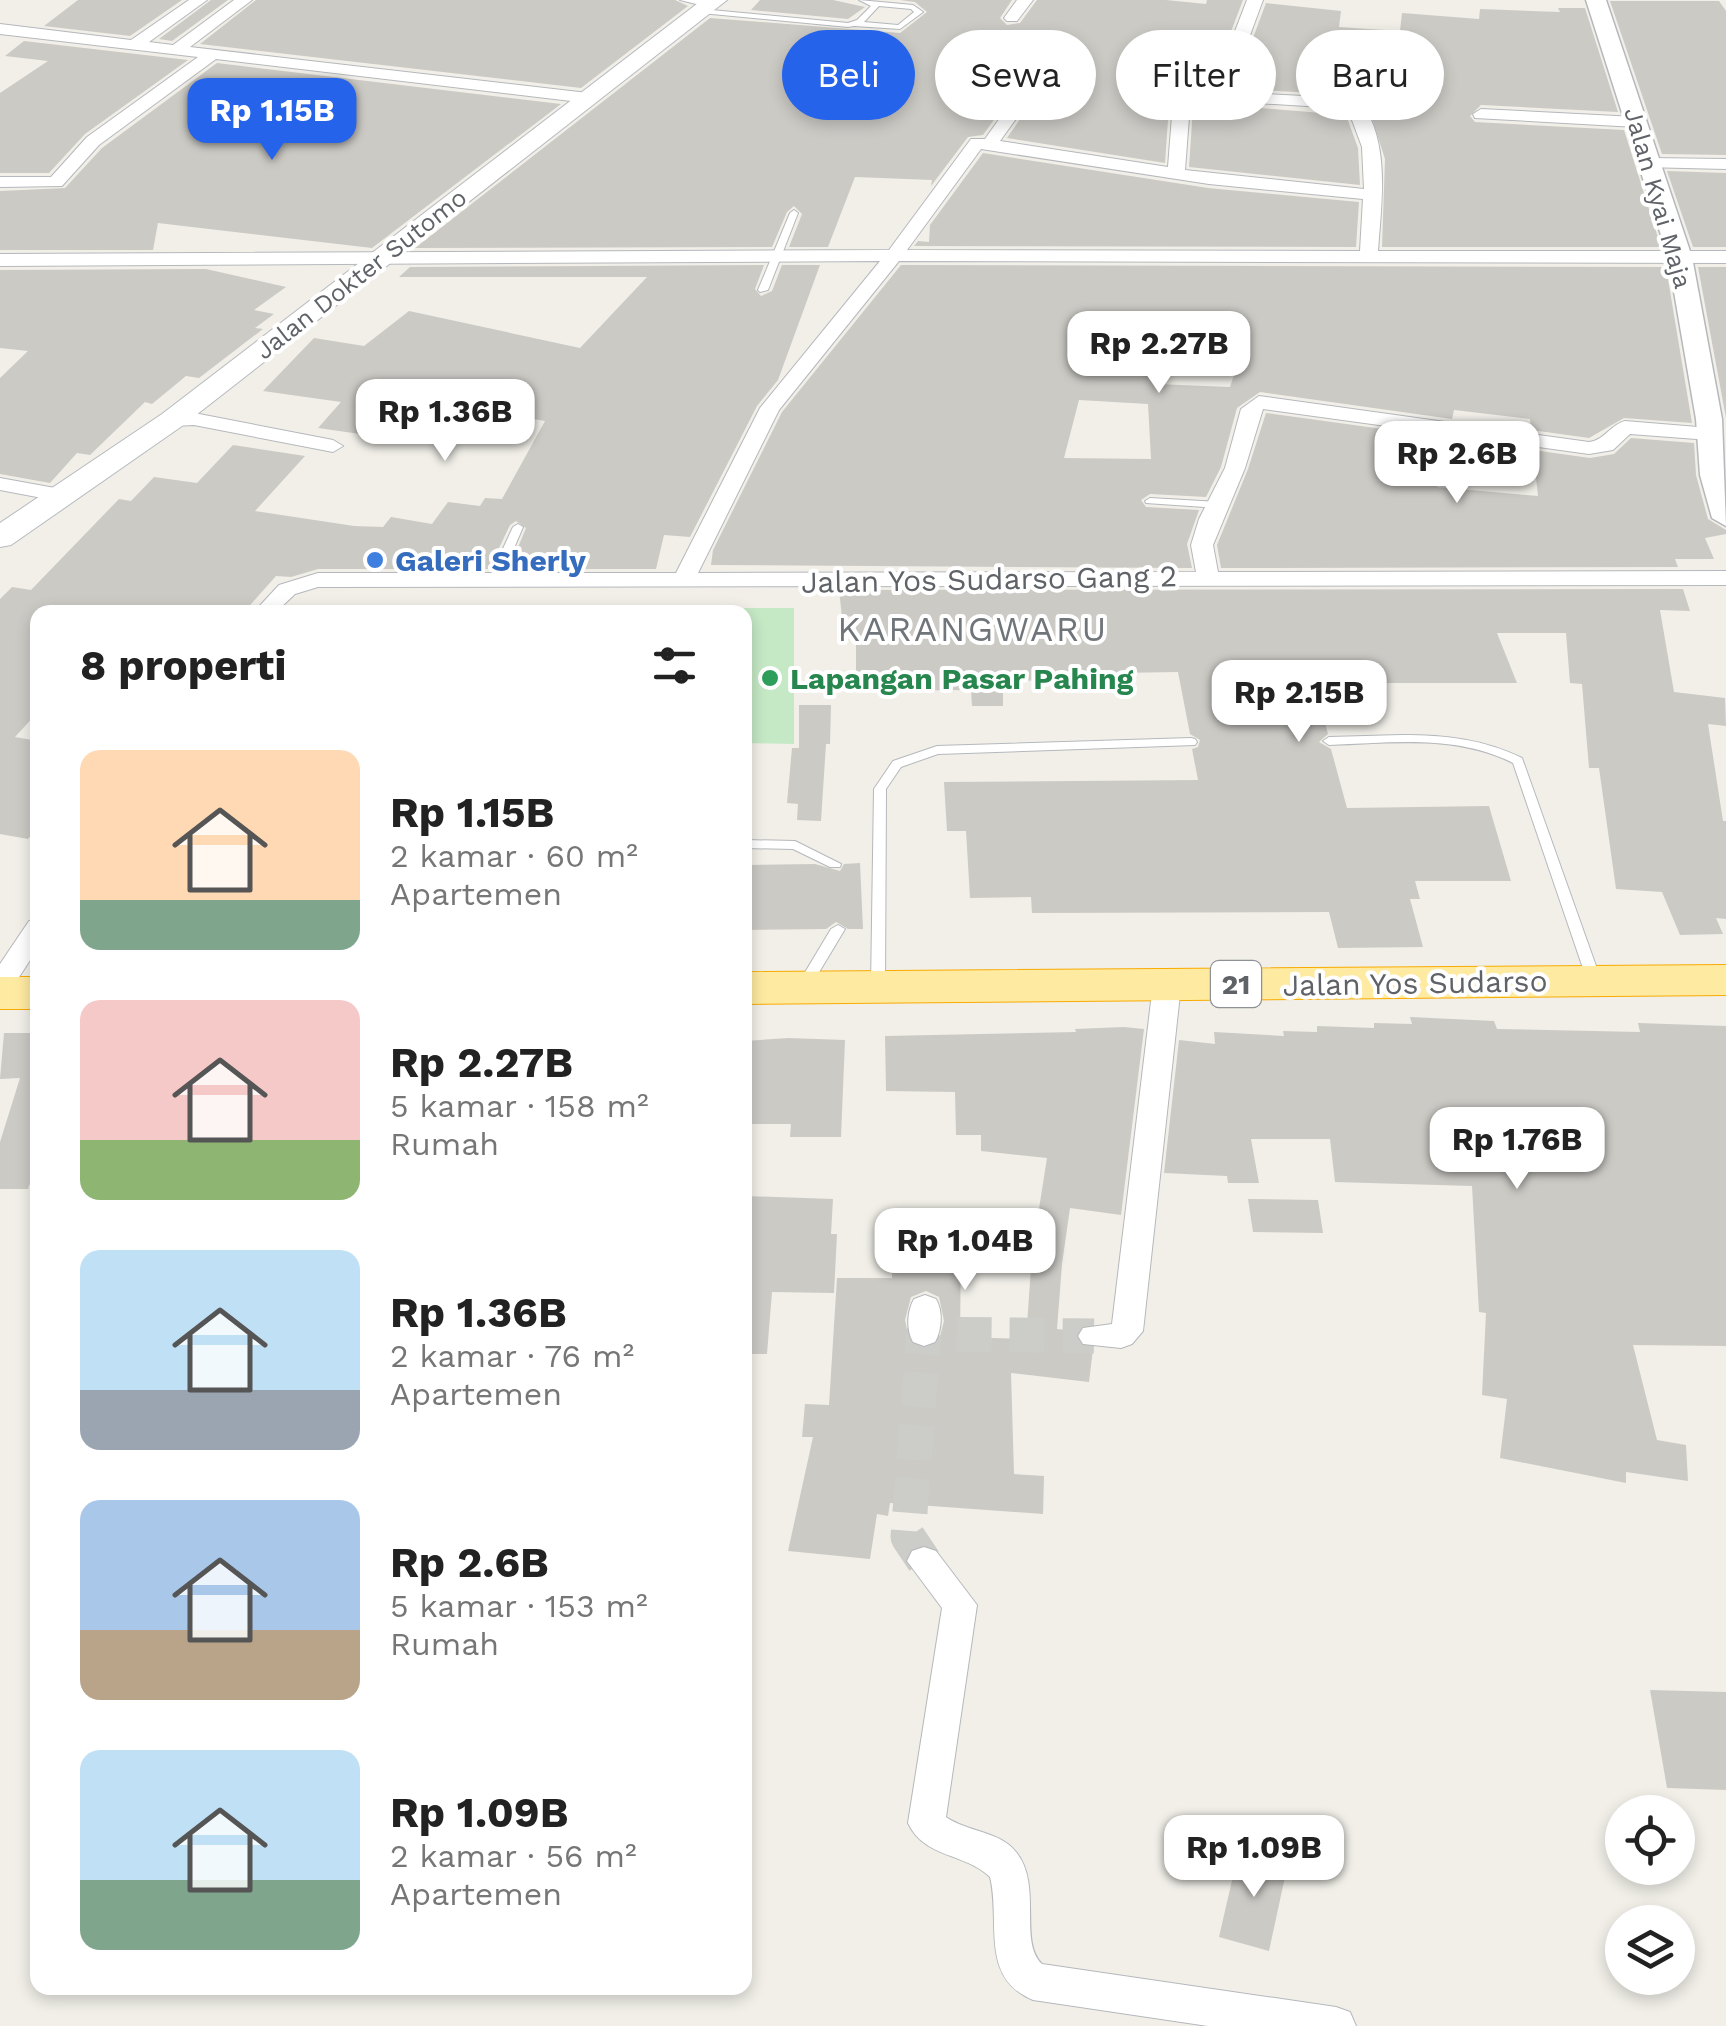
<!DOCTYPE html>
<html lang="id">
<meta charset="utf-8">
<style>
:root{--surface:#fff;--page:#f2f2f2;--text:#222;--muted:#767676;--accent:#2563eb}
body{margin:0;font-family:"Work Sans",sans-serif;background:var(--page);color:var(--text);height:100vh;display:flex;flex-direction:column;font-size:38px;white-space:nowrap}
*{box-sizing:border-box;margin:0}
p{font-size:32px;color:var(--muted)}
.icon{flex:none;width:55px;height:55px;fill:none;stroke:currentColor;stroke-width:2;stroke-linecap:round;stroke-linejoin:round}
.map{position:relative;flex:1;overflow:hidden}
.side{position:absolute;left:30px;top:605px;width:722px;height:1390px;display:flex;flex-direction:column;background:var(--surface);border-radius:20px;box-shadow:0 5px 15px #0003}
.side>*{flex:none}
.hud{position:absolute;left:782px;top:30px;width:792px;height:90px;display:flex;gap:20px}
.controls{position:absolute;left:1605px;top:1795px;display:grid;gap:20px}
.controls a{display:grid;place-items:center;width:90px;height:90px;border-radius:50%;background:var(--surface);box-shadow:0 5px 15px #0003;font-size:50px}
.price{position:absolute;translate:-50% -85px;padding:0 22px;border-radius:20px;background:#fff;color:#222;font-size:32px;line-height:65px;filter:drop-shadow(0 2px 5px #0008)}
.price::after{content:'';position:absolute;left:50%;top:60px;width:30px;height:22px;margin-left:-15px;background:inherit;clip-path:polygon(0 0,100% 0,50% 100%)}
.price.selected{background:var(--accent);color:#fff}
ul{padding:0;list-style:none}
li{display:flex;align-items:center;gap:30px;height:250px;padding:0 50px}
li span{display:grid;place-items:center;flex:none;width:280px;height:200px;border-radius:20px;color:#555}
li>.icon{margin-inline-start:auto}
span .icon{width:120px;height:120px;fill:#fffc;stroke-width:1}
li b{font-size:42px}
h2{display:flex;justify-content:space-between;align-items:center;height:120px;padding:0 50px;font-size:42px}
.chip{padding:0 35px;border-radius:45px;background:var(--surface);box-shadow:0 5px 15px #0003;font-size:35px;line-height:90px}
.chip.selected{background:var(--accent);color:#fff}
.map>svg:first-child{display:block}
.green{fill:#c5e8c5}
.building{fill:#cccac5;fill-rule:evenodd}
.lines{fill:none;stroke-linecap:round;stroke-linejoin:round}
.minor-tunnel{stroke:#ccccc8;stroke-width:35;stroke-dasharray:35 18;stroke-linecap:butt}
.service-casing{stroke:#b5b8bc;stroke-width:2}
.minor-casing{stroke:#b5b8bc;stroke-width:2}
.tertiary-casing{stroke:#b5b8bc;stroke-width:3}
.secondary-casing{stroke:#b6babf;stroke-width:2}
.trunk-casing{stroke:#f9ab00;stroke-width:2}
.service{fill:#fff;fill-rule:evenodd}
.minor{fill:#fff;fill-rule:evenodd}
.tertiary{fill:#fff;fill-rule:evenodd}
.secondary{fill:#fff;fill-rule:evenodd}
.trunk{fill:#feeaa1;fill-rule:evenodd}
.shop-dot{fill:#3f7fe0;stroke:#fff;stroke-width:4}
.leisure-dot{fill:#2e9e5b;stroke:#fff;stroke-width:4}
.labels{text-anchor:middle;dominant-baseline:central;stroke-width:8;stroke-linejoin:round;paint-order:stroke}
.far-street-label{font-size:25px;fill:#5f6368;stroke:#fff}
.shield{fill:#fff;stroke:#8f9295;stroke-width:2.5}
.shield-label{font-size:28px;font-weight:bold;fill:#5f6368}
.shop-label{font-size:30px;font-weight:bold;fill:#366cbe;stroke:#fff;text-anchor:start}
.street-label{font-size:30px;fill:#5f6368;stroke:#fff}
.leisure-label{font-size:30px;font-weight:bold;fill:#27864d;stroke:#fff;text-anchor:start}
.quarter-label{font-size:35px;letter-spacing:2.5px;fill:#70757a;stroke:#fff}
</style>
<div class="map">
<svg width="1726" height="2026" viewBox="0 0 1726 2026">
<rect width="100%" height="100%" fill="#f1efe8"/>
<polygon class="green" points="289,608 794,608 794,744 745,743 745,612 286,612"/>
<g class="building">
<polygon points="78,0 182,0 130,36 44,26"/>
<polygon points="211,0 228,0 172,41 159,39"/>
<polygon points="256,0 675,0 688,6 581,88 200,44"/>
<polygon points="760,0 833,0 865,7 848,19 751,10"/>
<polygon points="900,0 1012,0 1000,18 1007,25 1020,23 1037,0 1166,0 1206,4 1207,0 1243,0 1208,92 1154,88 1142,96 1145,101 1169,106 1165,163 1007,138 1035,97 1001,86 1014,56 998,51 975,94 1006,103 983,135 968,137 931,186 932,180 855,177 828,247 789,247 802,214 794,206 787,212 772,247 415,248 710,18 900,33 927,12 915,2"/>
<polygon points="1610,1 1719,1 1726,11 1726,155 1662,154"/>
<polygon points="1266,3 1341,11 1339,27 1400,31 1402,13 1479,19 1480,9 1560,12 1558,8 1585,8 1618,112 1481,105 1470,116 1475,122 1624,130 1661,247 1382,247 1385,159 1368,106 1341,94 1234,89"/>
<polygon points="24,41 188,60 85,134 49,173 0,173 0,93 48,61 5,56"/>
<polygon points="217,63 561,104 372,248 158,223 153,250 0,250 0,191 65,188 102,148"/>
<polygon points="1224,105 1346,115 1358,148 1360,185 1189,167 1193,108 1214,110"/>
<polygon points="983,153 1208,188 1359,202 1356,247 914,246 918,241 929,242 930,225"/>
<polygon points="1667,171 1726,173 1726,247 1693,247"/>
<polygon points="764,265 755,289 761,296 772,291 782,265 820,265 778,380 757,406 690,537 664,535 656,569 509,569 526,528 516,521 510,525 489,569 318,569 291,577 276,576 244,612 38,612 38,712 15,737 38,741 38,827 28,839 0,834 0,599 12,587 31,590 119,499 131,501 154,477 197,483 233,445 305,456 255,511 354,526 383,527 391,517 432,524 448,502 480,506 485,498 502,499 545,421 432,401 418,417 394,413 374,436 318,428 341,402 263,391 314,338 364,346 409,311 580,348 647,277 399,277 410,267"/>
<path d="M901,265L1666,267L1692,423L1624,418L1589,438L1531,430L1530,419L1454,410L1452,419L1260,392L1237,408L1221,467L1206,497L1150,494L1141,500L1146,507L1199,510L1187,544L1192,568L711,565L713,550L782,412ZM1149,323L1247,324L1245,329H1249L1230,387L1156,384ZM1079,400L1148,404L1151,459L1064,458Z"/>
<polygon points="1698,267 1726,267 1726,426 1726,418"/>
<polygon points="206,269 286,287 254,310 274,314 255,328 263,329 199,378 186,376 152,404 145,402 90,455 77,453 50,483 0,474 0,378 28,351 0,348 0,270"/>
<polygon points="1266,413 1448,438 1437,487 1538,496 1533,450 1590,458 1614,454 1631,438 1694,443 1696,475 1708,519 1726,530 1726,534 1705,538 1714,559 1675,559 1678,567 1221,568 1217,545 1248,469"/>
<polygon points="1683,589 1690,611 1660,610 1674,692 1725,698 1726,726 1708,724 1723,821 1726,821 1726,919 1716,918 1723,934 1680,935 1662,892 1616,889 1599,768 1589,768 1582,684 1570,683 1566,633 1497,633 1517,683 1314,683 1328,734 1319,742 1331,749 1347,808 1489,806 1511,881 1415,881 1420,899 1410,899 1423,947 1338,948 1329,912 1032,913 1031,897 970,898 966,831 947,831 944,782 1198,780 1192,749 1198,747 1200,740 1190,734 1178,672 1117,673 1120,690 1073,690 1072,680 1003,681 1003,706 972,706 971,690 856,691 856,616 842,617 839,590"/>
<polygon points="799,705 831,705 830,744 826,744 821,821 797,820 798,804 787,803 792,748 799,748"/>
<polygon points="860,863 863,929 848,929 836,922 826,929 745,930 745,865 815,864 840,871 844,864"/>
<polygon points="1410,1017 1494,1021 1497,1029 1640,1032 1638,1023 1726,1026 1726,1346 1633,1345 1657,1440 1686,1445 1688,1481 1626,1472 1626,1483 1500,1458 1507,1399 1482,1395 1486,1313 1479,1312 1472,1186 1335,1182 1330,1139 1251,1139 1259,1183 1228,1183 1227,1176 1164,1173 1179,1040 1215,1044 1214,1032 1284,1036 1283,1031 1317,1032 1317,1026 1374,1028 1374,1023 1412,1024"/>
<path d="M1124,1027L1144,1029L1121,1215L1070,1208L1062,1264L1057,1329L1077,1331L1075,1338L1080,1346L1093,1349L1089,1382L1011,1373L1014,1474L1044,1476L1043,1514L890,1503L888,1516L877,1514L870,1559L788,1551L813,1437H802L805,1404L829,1405L837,1278H892L891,1236H922V1249H961L960,1337L1024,1339L1027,1325L1032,1253L1047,1158L981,1151V1135H956L955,1092L886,1091L885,1036L1076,1032L1075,1029ZM926,1291L939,1297L944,1321L938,1344L923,1350L910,1344L905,1320L911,1297Z"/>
<polygon points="4,1033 38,1033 38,1160 28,1189 0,1189 0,1142 20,1078 0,1079"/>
<polygon points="788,1038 845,1040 841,1137 790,1137 791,1124 745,1124 745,1041"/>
<polygon points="745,1196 833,1199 831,1234 837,1234 834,1293 772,1292 767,1354 745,1354"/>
<polygon points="1248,1199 1318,1200 1323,1233 1253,1232"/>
<polygon points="1650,1690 1726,1692 1726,1790 1667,1788"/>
<polygon points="1239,1850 1288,1863 1269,1951 1219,1937"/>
</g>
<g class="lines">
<polyline class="minor-tunnel" points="924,1561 908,1537 924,1334 1094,1336"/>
<defs>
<g id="service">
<path d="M859,0L913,5L923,12L900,29L854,26L848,27L701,13L697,11L701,9L848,23L857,20L871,6ZM879,6L911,9L914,12L898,25L864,22Z"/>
<polygon points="794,210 798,213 768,290 760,292 758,290 790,213"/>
<polygon points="1150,498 1219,502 1224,505 1219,508 1146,503 1145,501"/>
<polygon points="518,524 523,527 500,581 498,583 490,583 488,581 513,527"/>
<path d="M1402,735C1445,735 1483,739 1522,758L1601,980L1599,983H1589L1587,980L1513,763C1455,734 1392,743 1329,745L1323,741L1329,737Z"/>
<polygon points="1191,738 1195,739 1197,742 1195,745 938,754 901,767 886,789 885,986 878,990 873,989 871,986 874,789 893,761 937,746"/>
<polygon points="745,840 795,841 841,864 840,867 830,867 793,849 745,848"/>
<polygon points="838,925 845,929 812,984 805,988 800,987 798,984 831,929"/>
</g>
<g id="minor">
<polygon points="189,0 207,0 149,42 173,45 234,0 252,0 190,47 588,93 596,98 588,103 216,59 99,145 62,186 0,187 0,177 51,177 87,137 198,57 0,34 0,24 131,40"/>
<polygon points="680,0 718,0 720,3 712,8"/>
<polygon points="1017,0 1033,0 1017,21 1007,21 1004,18"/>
<path d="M1247,0H1263L1229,92L1341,98L1365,108C1390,149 1381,206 1378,251H1726V263L899,261L779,410L698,573L1196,572L1191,545L1199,519L1225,468L1241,409L1259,396L1589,442C1605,440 1610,425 1625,421L1710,428L1720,434L1710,440L1630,434L1613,450L1589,454L1263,409L1245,468L1213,545L1218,572L1726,571V585L318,587L295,594L276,612H254L279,585L318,573H676L760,408L880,261L0,266V254L889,250L971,139H985L1012,101L978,92L997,55L1011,58L996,89L1031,98L1000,141L1168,167L1173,103L1146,97L1154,92L1210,96ZM1223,101L1339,108L1349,112L1362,147L1364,189L1185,170L1190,104L1214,106ZM981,149L1209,184L1363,199L1360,251L907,250Z"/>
<polygon points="1481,109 1636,117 1644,122 1636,127 1475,118 1473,114"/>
<polygon points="1649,158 1726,159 1726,169 1643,167 1643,159"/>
<polygon points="194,413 333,440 343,446 333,452 194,425 172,426 162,420 172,414"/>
<polygon points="0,478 66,490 69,495 58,501 0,490"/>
<polygon points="38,919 38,948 10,991 0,994 0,964 29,921"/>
<polygon points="1167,976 1177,979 1181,985 1143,1331 1132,1344 1121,1348 1083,1344 1078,1336 1083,1328 1112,1324 1153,985 1157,979"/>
<path d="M925,1295L936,1299C943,1311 942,1330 935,1342L924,1346L913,1342C906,1330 907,1311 914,1299Z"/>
<path d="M924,1547L936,1551L977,1605L946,1817C967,1832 1000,1831 1016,1852C1043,1885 1018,1941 1042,1964L1336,2007L1350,2012L1356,2026H1208L1033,2000C979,1978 1001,1921 990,1877C965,1853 924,1858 908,1823L942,1608L907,1561L912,1551Z"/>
</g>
<polygon id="tertiary" points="1586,0 1606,0 1692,257 1722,419 1726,526 1712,518 1700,475 1696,419 1668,257"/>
<polygon id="secondary" points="702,0 727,0 182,426 11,545 0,547 0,523 162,414"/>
<g id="trunk">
<polygon points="1726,965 1726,995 745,1004 745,972"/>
<rect x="0" y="977" width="38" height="32"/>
</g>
</defs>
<use href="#service" class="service-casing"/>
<use href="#minor" class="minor-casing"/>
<use href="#tertiary" class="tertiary-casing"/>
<use href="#secondary" class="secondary-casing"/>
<use href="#trunk" class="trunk-casing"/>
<use href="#service" class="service"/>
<use href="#minor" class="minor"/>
<use href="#tertiary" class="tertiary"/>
<use href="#secondary" class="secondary"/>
<use href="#trunk" class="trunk"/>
</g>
<circle class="shop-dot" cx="375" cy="560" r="10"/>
<circle class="leisure-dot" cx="770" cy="678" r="10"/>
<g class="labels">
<g class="far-street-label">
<text transform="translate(1658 198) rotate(74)">Jalan Kyai Maja</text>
<text transform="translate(361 274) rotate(-38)">Jalan Dokter Sutomo</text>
</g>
<rect class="shield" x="1211" y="961" width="50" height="46" rx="8"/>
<g class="shield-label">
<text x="1236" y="984">21</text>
</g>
<g class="shop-label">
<text x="395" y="560">Galeri Sherly</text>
</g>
<g class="street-label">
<text transform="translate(989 579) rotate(-1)">Jalan Yos Sudarso Gang 2</text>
<text transform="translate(1415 983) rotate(-1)">Jalan Yos Sudarso</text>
</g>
<g class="leisure-label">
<text x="790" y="678">Lapangan Pasar Pahing</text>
</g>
<g class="quarter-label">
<text x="973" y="629">KARANGWARU</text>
</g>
</g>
</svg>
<div class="controls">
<a><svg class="icon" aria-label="locate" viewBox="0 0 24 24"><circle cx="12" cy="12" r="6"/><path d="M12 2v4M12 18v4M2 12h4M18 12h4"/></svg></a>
<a><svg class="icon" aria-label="layers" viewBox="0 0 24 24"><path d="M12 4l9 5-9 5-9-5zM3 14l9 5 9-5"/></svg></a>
</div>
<b class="price selected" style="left:272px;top:163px">Rp 1.15B</b>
<b class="price" style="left:1159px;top:396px">Rp 2.27B</b>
<b class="price" style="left:445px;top:464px">Rp 1.36B</b>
<b class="price" style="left:1457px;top:506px">Rp 2.6B</b>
<b class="price" style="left:1299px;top:745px">Rp 2.15B</b>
<b class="price" style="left:1517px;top:1192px">Rp 1.76B</b>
<b class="price" style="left:965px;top:1293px">Rp 1.04B</b>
<b class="price" style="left:1254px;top:1900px">Rp 1.09B</b>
<div class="hud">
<a class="chip selected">Beli</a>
<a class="chip">Sewa</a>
<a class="chip">Filter</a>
<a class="chip">Baru</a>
</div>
<section class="side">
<h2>8 properti<svg class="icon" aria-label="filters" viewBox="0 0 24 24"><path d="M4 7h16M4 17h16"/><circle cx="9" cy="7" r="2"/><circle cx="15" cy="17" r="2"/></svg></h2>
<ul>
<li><span style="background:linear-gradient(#ffd9b3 75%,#7fa58c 0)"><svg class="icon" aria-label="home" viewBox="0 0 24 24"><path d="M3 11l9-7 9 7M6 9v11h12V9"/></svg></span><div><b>Rp 1.15B</b><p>2 kamar · 60 m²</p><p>Apartemen</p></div></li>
<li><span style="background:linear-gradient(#f6c9c9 70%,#8fb573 0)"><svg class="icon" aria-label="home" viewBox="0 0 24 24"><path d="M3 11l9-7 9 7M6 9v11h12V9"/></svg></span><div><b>Rp 2.27B</b><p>5 kamar · 158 m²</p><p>Rumah</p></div></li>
<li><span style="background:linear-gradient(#bfe0f5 70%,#9aa5b1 0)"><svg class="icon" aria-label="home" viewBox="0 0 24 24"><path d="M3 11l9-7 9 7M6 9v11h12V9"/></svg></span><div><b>Rp 1.36B</b><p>2 kamar · 76 m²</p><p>Apartemen</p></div></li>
<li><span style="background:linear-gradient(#a9c7e8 65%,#b9a48a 0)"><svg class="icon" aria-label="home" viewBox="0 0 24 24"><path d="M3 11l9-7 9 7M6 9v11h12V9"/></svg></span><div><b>Rp 2.6B</b><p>5 kamar · 153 m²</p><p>Rumah</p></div></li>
<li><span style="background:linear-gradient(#bfe0f5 65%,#7fa58c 0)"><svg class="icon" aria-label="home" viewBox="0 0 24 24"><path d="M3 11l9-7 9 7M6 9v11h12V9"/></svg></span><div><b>Rp 1.09B</b><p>2 kamar · 56 m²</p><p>Apartemen</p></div></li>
</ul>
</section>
</div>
